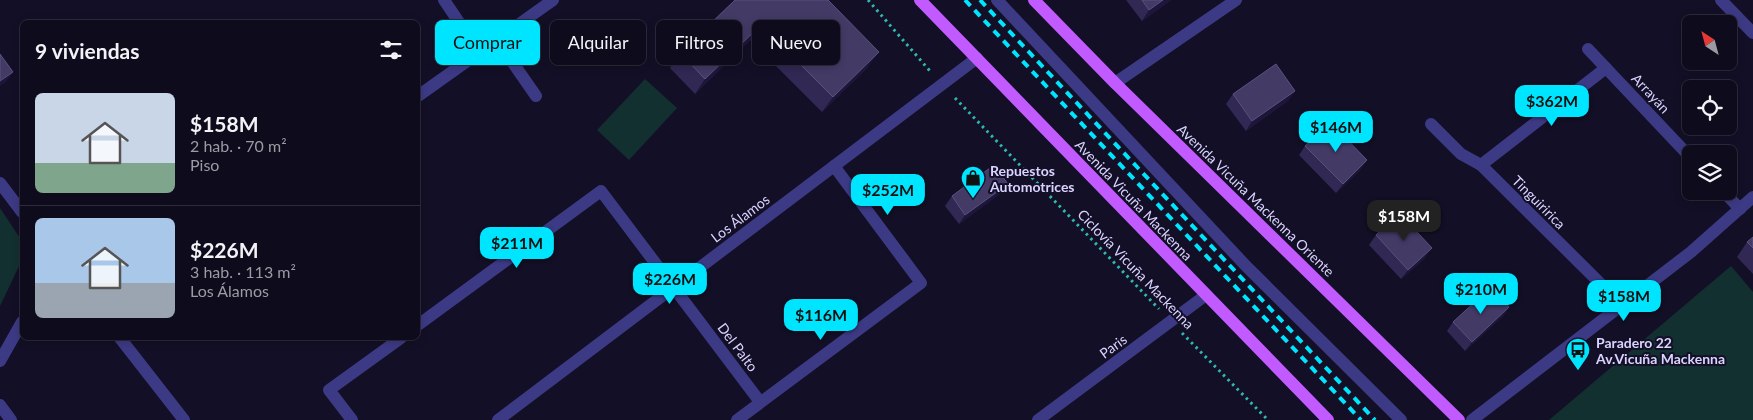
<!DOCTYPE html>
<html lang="es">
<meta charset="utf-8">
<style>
:root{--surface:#0e0b1c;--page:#171425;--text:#f1f3f6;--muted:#9b9ba3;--line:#2e2b3b;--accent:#00e5ff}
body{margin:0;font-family:Lato,sans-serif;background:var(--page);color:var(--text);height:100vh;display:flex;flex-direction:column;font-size:19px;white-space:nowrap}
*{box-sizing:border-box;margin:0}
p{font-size:16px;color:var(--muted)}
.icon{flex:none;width:28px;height:28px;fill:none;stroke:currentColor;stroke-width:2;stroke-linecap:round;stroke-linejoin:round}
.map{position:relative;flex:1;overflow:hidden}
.sheet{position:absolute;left:20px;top:20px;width:400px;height:320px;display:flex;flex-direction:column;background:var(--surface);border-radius:8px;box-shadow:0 2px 8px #0003,0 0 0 1px var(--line)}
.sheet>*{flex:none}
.hud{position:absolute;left:435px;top:20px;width:475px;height:45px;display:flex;gap:10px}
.needle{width:32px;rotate:324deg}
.fabs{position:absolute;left:1682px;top:15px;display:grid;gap:10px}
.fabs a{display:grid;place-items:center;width:55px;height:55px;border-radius:8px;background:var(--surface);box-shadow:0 2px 8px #0003,0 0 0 1px var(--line);font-size:25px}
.price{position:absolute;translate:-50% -42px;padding:0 11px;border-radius:10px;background:var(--accent);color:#111;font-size:16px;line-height:32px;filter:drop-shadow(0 1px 2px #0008)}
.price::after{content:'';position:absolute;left:50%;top:30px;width:15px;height:11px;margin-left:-8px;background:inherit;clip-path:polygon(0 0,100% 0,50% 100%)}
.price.active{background:#222;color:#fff}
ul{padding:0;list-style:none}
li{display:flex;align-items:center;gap:15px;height:125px;padding:0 15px}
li+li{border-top:1px solid var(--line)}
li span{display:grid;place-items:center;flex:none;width:140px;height:100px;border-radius:8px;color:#555}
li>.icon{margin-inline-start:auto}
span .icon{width:60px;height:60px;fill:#fffc;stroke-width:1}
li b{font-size:21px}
h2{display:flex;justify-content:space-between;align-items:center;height:60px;padding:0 15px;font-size:21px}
.chip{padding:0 18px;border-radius:8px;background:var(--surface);box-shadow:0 2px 8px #0003,0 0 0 1px var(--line);font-size:18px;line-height:45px}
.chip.active{background:var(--accent);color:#111}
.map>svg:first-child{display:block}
.green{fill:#12302f}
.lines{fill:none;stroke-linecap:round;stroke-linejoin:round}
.path{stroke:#2fb8b0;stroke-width:3;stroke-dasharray:2.5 4;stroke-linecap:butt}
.service{stroke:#3d3a85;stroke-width:12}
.minor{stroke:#3d3a85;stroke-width:12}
.tertiary{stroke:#3d3a85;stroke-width:12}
.primary{stroke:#c25bff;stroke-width:12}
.rail{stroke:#00e5ff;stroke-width:4;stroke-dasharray:8 6;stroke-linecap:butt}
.wall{fill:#312854}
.shaded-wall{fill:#1d163a}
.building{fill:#433a66;stroke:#5a527e}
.labels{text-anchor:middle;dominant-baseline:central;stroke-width:4;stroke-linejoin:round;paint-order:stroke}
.street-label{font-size:14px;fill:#d9d4ff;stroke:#130f26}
.poi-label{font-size:14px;font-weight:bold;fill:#d9d4ff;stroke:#130f26;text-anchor:start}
</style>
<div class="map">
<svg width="1753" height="420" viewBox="0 0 1753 420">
<rect width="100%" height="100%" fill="#130f26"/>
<g class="green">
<polygon points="645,79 677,108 629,160 597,130"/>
<polygon points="0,208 22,241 22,260 0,306"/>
<polygon points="1731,266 1753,292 1753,420 1549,420"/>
</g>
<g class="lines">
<g class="path">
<polyline points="868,0 930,71"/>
<polyline points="955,98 1159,309"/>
<polyline points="1182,333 1268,420"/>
</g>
<polyline class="service" points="997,0 1246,266 1401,420"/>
<g class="minor">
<polyline points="444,0 479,52"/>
<polyline points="1721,0 1753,33"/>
<polyline points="497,40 536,96"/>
<polyline points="1588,49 1691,158"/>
<polyline points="1115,83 1236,0"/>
<polyline points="418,96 553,0"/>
<polyline points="1431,124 1461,154 1481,165 1623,306"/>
<polyline points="1481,165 1606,68"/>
<polyline points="0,183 22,212"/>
<polyline points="1723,191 1740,209"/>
<polyline points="418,325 601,191 760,402"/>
<polyline points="120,338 184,420"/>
<polyline points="0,361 22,322"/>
<polyline points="0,405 11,420"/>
<polyline points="352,420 329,390 401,338"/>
<polyline points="498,420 977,58"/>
<polyline points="737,420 921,283 834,166"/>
<polyline points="1038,420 1206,295"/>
</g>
<polyline class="tertiary" points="1472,420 1691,252 1753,197"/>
<g class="primary">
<polyline points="920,0 1328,420"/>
<polyline points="1034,0 1115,83 1459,420"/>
</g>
<g class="rail">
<polyline points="965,0 1361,420"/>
<polyline points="980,0 1375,420"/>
</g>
</g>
<g class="wall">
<polygon points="735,0 868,67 822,112 750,40 695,94 670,68 680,53"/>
<polygon points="1126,0 1171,0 1142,21"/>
<polygon points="1233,94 1289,100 1246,131 1226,104"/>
<polygon points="1305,146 1367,160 1360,170 1336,193 1299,155"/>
<polygon points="1008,184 1001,193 959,224 945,206 952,196"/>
<polygon points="1376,235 1425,258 1401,279 1369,245"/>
<polygon points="1753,237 1753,274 1737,257 1747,242"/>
<polygon points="1509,307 1503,316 1465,351 1447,331 1453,322"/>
</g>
<g class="shaded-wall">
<polygon points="1163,0 1171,0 1142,21 1149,10"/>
<polygon points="761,25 750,40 695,94 705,79"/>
<polygon points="879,52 868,67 822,112 833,97"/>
<polygon points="13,72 6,82 0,86 0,81"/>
<polygon points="1295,91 1289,100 1246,131 1252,121"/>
<polygon points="1367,160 1360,170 1336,193 1343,184"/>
<polygon points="1008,184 1001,193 959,224 965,215"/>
<polygon points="1432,248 1425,258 1401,279 1408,270"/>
<polygon points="1509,307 1503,316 1465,351 1472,342"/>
</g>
<g class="building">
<polygon points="735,0 828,0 879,52 833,97 761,25 705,79 680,53"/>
<polygon points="1142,0 1163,0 1149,10"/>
<polygon points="0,54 13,72 0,81"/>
<polygon points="1276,64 1295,91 1252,121 1233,94"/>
<polygon points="1330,122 1367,160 1343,184 1305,146"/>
<polygon points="994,165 1008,184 965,215 952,196"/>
<polygon points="1399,213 1432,248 1408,270 1376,235"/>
<polygon points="1753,237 1753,248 1747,242"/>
<polygon points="1491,287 1509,307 1472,342 1453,322"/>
</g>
<defs>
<symbol id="shop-pin" viewBox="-11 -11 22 30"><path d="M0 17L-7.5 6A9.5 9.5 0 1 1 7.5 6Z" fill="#00e5ff" stroke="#130f26"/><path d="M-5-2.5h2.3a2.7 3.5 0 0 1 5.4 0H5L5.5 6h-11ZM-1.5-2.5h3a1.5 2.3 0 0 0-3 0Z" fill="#111"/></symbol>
<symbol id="bus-pin" viewBox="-11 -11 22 30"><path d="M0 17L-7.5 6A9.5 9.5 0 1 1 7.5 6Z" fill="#00e5ff" stroke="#130f26"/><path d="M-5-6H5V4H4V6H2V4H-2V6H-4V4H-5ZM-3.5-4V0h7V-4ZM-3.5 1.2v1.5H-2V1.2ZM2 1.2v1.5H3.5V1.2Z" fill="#111"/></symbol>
</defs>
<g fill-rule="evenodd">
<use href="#shop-pin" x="959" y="164" width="28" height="38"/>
<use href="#bus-pin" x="1564" y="336" width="28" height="38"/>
</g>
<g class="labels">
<g class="street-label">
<text transform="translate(1651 93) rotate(47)">Arrayán</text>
<text transform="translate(1134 200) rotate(46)">Avenida Vicuña Mackenna</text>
<text transform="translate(1256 200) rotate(44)">Avenida Vicuña Mackenna Oriente</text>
<text transform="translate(1539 202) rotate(45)">Tinguiririca</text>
<text transform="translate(740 218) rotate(-37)">Los Álamos</text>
<text transform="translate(1136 269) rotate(46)">Ciclovía Vicuña Mackenna</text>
<text transform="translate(1113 346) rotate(-36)">Paris</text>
<text transform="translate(738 347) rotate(53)">Del Palto</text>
</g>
<g class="poi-label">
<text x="990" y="170">Repuestos<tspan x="990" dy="16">Automotrices</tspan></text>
<text x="1596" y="342">Paradero 22<tspan x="1596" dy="16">Av.Vicuña Mackenna</tspan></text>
</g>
</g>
</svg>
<div class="fabs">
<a><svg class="needle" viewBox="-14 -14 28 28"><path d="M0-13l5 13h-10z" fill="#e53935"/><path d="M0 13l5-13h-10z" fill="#9b9ba3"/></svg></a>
<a><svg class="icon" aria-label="locate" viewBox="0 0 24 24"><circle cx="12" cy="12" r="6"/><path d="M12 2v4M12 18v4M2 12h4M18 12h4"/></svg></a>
<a><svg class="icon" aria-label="layers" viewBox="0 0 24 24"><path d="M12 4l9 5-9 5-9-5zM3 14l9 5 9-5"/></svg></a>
</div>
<b class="price" style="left:1552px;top:127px">$362M</b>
<b class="price" style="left:1336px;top:153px">$146M</b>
<b class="price" style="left:888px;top:216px">$252M</b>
<b class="price active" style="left:1404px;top:242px">$158M</b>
<b class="price" style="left:517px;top:269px">$211M</b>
<b class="price" style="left:670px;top:305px">$226M</b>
<b class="price" style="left:1481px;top:315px">$210M</b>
<b class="price" style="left:1624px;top:322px">$158M</b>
<b class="price" style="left:821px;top:341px">$116M</b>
<div class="hud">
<a class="chip active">Comprar</a>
<a class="chip">Alquilar</a>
<a class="chip">Filtros</a>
<a class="chip">Nuevo</a>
</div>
<section class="sheet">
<h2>9 viviendas<svg class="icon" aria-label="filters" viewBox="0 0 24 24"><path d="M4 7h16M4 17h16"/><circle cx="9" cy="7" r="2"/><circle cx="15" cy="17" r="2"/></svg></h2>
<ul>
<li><span style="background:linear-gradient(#c9d6e8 70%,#7fa58c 0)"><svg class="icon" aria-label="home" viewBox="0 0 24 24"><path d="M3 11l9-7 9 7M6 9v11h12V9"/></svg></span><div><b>$158M</b><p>2 hab. · 70 m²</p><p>Piso</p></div></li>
<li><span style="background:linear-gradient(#a9c7e8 65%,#9aa5b1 0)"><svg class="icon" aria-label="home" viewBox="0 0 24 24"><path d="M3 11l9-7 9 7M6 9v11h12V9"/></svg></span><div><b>$226M</b><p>3 hab. · 113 m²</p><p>Los Álamos</p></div></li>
</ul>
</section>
</div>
